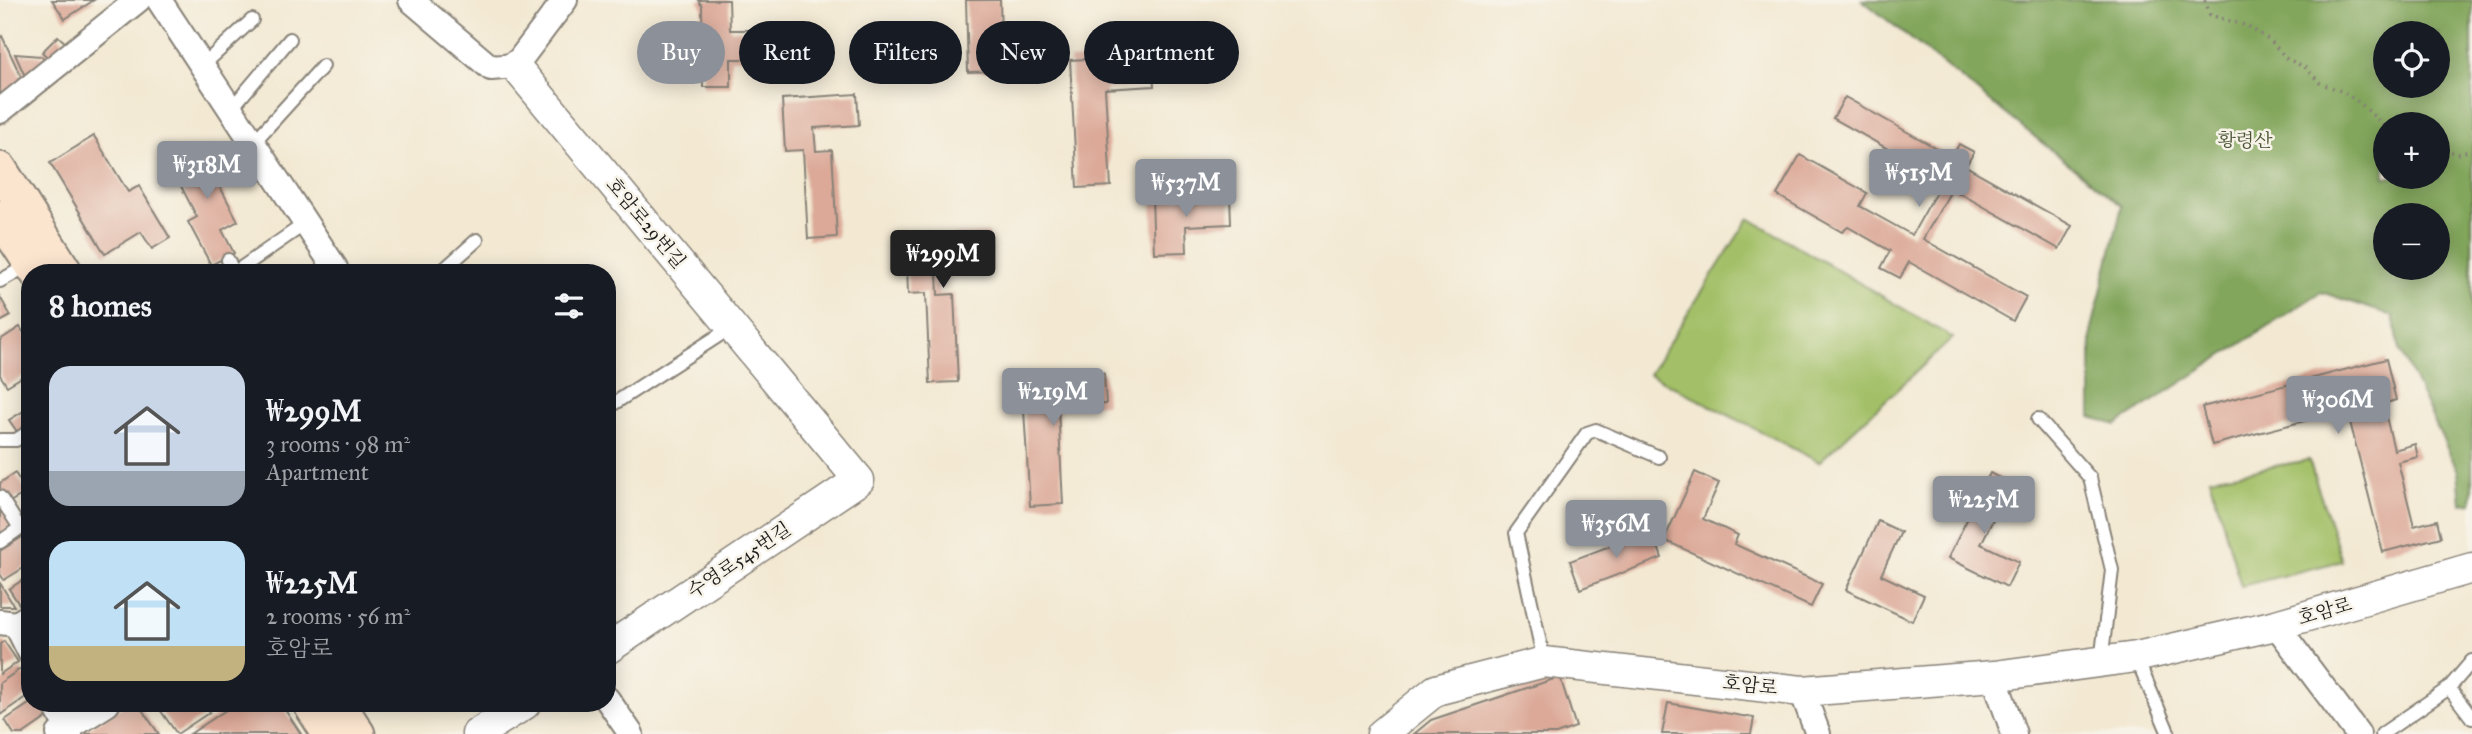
<!DOCTYPE html>
<meta charset="utf-8">
<style>
:root{--surface:#171b24;--page:#242831;--text:#f1f3f6;--muted:#9ea1a6;--accent:#8c9099}
body{margin:0;font-family:"IM FELL Great Primer","Noto Serif KR",serif;background:var(--page);color:var(--text);height:100vh;display:flex;flex-direction:column;font-size:26px;white-space:nowrap}
*{box-sizing:border-box;margin:0}
p{font-size:23px;color:var(--muted)}
.icon{flex:none;width:38px;height:38px;fill:none;stroke:currentColor;stroke-width:2;stroke-linecap:round;stroke-linejoin:round}
.map{position:relative;flex:1;overflow:hidden}
.side{position:absolute;left:21px;top:264px;width:595px;height:448px;display:flex;flex-direction:column;background:var(--surface);border-radius:28px;box-shadow:0 4px 18px #0003}
.side>*{flex:none}
.hud{position:absolute;left:637px;top:21px;width:665px;height:63px;display:flex;gap:14px}
.buttons{position:absolute;left:2373px;top:21px;display:grid;gap:14px}
.buttons a{display:grid;place-items:center;width:77px;height:77px;border-radius:50%;background:var(--surface);box-shadow:0 4px 18px #0003;font-size:35px}
.price{position:absolute;translate:-50% -60px;padding:0 16px;border-radius:7px;background:var(--accent);color:#fff;font-size:23px;line-height:46px;filter:drop-shadow(0 2px 4px #0008)}
.price::after{content:'';position:absolute;left:50%;top:42px;width:21px;height:16px;margin-left:-10px;background:inherit;clip-path:polygon(0 0,100% 0,50% 100%)}
.price.on{background:#222;color:#fff}
ul{padding:0;list-style:none}
li{display:flex;align-items:center;gap:21px;height:175px;padding:0 28px}
li span{display:grid;place-items:center;flex:none;width:196px;height:140px;border-radius:21px;color:#555}
li>.icon{margin-inline-start:auto}
span .icon{width:84px;height:84px;fill:#fffc;stroke-width:1}
li b{font-size:30px}
h2{display:flex;justify-content:space-between;align-items:center;height:84px;padding:0 28px;font-size:30px}
.pill{padding:0 24px;border-radius:32px;background:var(--surface);box-shadow:0 4px 18px #0003;font-size:24px;line-height:63px}
.pill.on{background:var(--accent);color:#fff}
.map>svg:first-child{display:block}
.green{fill:#a3c067;stroke:#606e42;stroke-width:2}
.forest{fill:#82a65c;stroke:#4f613c;stroke-width:2;fill-rule:evenodd}
.building{fill:#dca998}
.lines{fill:none;stroke-linecap:round;stroke-linejoin:round}
.service-casing{stroke:#888278;stroke-width:16}
.minor-casing{stroke:#888278;stroke-width:28}
.tertiary-casing{stroke:#888278;stroke-width:33}
.secondary-casing{stroke:#888278;stroke-width:37}
.path{stroke:#888278;stroke-width:3.5;stroke-dasharray:2 5;stroke-linecap:butt}
.service{stroke:#fff;stroke-width:12}
.minor{stroke:#fff;stroke-width:24}
.tertiary{stroke:#fff;stroke-width:30}
.secondary{stroke:#fce5cf;stroke-width:33}
.labels{text-anchor:middle;dominant-baseline:central;stroke-width:5;stroke-linejoin:round;paint-order:stroke}
.park-label{font-size:19px;fill:#4b5536;stroke:#f7f3e8}
.street-label{font-size:19px;fill:#1c1c1c;stroke:#f7f3e8}
</style>
<div class="map">
<svg width="2472" height="734" viewBox="0 0 2472 734">
<rect width="100%" height="100%" fill="#f7f3e8"/>
<filter id="ink" filterUnits="userSpaceOnUse"><feTurbulence type="fractalNoise" baseFrequency=".0143" numOctaves="2"/><feDisplacementMap in="SourceGraphic" scale="14" xChannelSelector="R" yChannelSelector="G"/><feConvolveMatrix kernelMatrix="1 2 1 2 8 2 1 2 1" color-interpolation-filters="sRGB"/></filter>
<filter id="wash" filterUnits="userSpaceOnUse"><feTurbulence type="fractalNoise" baseFrequency=".00686" numOctaves="4" result="noise"/><feDisplacementMap in="SourceGraphic" scale="28" xChannelSelector="R" yChannelSelector="G"/><feGaussianBlur stdDeviation="1.57" result="paint"/><feColorMatrix in="noise" values="0 0 0 0 0 0 0 0 0 0 0 0 0 0 0 0 0 1.4 0 .05"/><feComposite in="paint" operator="in"/></filter>
<g filter="url(#wash)">
<rect width="100%" height="100%" fill="#f3e9d3"/>
<g class="green">
<polygon points="1749,218 1953,338 1819,462 1649,374"/>
<polygon points="2309,460 2342,561 2241,586 2210,478"/>
</g>
<path class="forest" d="M1862,0H2472V503L2461,504L2458,471L2400,350L2393,316L2321,292L2116,425L2091,417V332L2122,206ZM2385,33H2438V86H2385ZM2385,124H2438V177H2385ZM2385,215H2438V268H2385Z"/>
<g id="blocks">
<g class="building">
<polygon points="52,0 94,0 65,19"/>
<polygon points="698,0 729,0 730,30 773,30 773,59 731,59 731,87 703,87 702,6"/>
<polygon points="966,0 1000,0 1002,71 968,72"/>
<polygon points="2,36 24,83 0,96 0,38"/>
<polygon points="58,36 68,45 52,62 42,52"/>
<polygon points="15,54 41,56 48,64 28,83"/>
<polygon points="1152,55 1154,86 1105,89 1111,186 1077,188 1070,60"/>
<polygon points="857,94 859,125 814,128 816,151 832,150 837,237 808,239 803,150 785,151 782,99"/>
<polygon points="1845,97 1952,157 1959,144 1974,152 1966,166 2072,226 2059,249 1952,189 1923,239 2026,297 2013,321 1909,262 1900,278 1881,268 1890,251 1848,227 1842,232 1777,195 1800,155 1867,193 1860,206 1912,235 1943,180 1833,118"/>
<polygon points="94,136 128,192 139,186 170,238 152,249 141,232 105,254 50,163"/>
<polygon points="195,149 200,157 216,149 229,174 217,181 238,221 222,230 234,253 211,265 188,222 197,217 169,163"/>
<polygon points="1230,195 1231,224 1186,226 1187,252 1154,253 1152,198"/>
<polygon points="989,233 991,271 937,274 938,295 954,294 958,382 930,383 926,293 908,294 906,237"/>
<polygon points="0,297 11,316 0,322"/>
<polygon points="20,327 30,342 30,372 7,386 0,375 0,340"/>
<polygon points="2386,359 2396,400 2383,404 2394,450 2415,444 2418,457 2398,462 2414,526 2437,520 2441,537 2383,552 2347,410 2212,445 2202,407"/>
<polygon points="1104,373 1106,404 1058,407 1063,504 1030,506 1022,378"/>
<polygon points="27,409 30,414 30,426 18,433 9,420"/>
<polygon points="1695,472 1719,483 1703,519 1738,535 1734,544 1822,584 1811,607 1664,540"/>
<polygon points="15,473 27,492 8,503 0,490 0,483"/>
<polygon points="1990,473 2011,483 1981,544 2019,562 2007,587 1948,558"/>
<polygon points="0,507 13,525 0,534"/>
<polygon points="1878,521 1901,532 1881,575 1924,595 1912,621 1846,590"/>
<polygon points="1652,530 1662,558 1580,589 1570,561"/>
<polygon points="30,532 30,564 4,580 0,574 0,551"/>
<polygon points="30,575 30,601 21,607 9,589"/>
<polygon points="0,583 14,606 0,606"/>
<polygon points="4,641 18,662 0,674 0,644"/>
<polygon points="20,669 30,683 30,694 0,715 0,683"/>
<polygon points="1560,677 1576,727 1556,734 1414,734 1431,720"/>
<polygon points="1668,703 1754,718 1751,734 1662,734"/>
<polygon points="29,704 40,704 49,716 23,734 14,734 5,720"/>
<polygon points="126,704 138,704 159,734 87,734 85,731"/>
<polygon points="156,704 204,704 210,712 177,734"/>
<polygon points="235,704 281,704 301,734 190,734"/>
</g>
</g>
</g>
<g filter="url(#ink)">
<use href="#blocks" fill-opacity="0" stroke="#888278" stroke-width="2"/>
<g class="lines">
<defs>
<g id="service">
<polyline points="202,66 252,20"/>
<polyline points="231,109 290,39"/>
<polyline points="253,143 323,66"/>
<polyline points="228,260 234,273 306,223"/>
<polyline points="440,273 477,240"/>
<polyline points="0,281 30,264"/>
<polyline points="607,408 732,327"/>
<polyline points="2038,419 2090,478 2112,570 2101,662"/>
<polyline points="0,440 16,440 30,431"/>
<polyline points="0,497 20,528"/>
<polyline points="0,542 30,521"/>
<polyline points="2136,657 2169,734"/>
<polyline points="1544,661 1516,533 1587,433 1596,430 1659,457"/>
<polyline points="2449,688 2472,718"/>
<polyline points="2382,734 2449,688 2472,661"/>
</g>
<g id="minor">
<polyline points="159,0 335,268"/>
<polyline points="411,0 491,68 515,66 565,0"/>
<polyline points="0,111 138,0"/>
<polyline points="0,622 16,624 30,616"/>
<polyline points="16,624 30,652"/>
<polyline points="2276,625 2358,734"/>
<polyline points="1994,676 2014,734"/>
<polyline points="1802,691 1818,734"/>
<polyline points="607,699 631,734"/>
<polyline points="55,704 70,734"/>
<polyline points="59,734 107,704"/>
</g>
<g id="tertiary">
<polyline points="515,66 859,480 607,649"/>
<polyline points="477,734 525,704"/>
<polyline points="1382,734 1436,690 1544,662 1802,691 1994,676 2136,657 2276,625 2472,568"/>
</g>
<g id="secondary">
<polyline points="0,169 66,273"/>
<polyline points="0,217 37,273"/>
<polyline points="310,704 329,734"/>
<polyline points="339,704 358,734"/>
</g>
</defs>
<use href="#service" class="service-casing"/>
<use href="#minor" class="minor-casing"/>
<use href="#tertiary" class="tertiary-casing"/>
<use href="#secondary" class="secondary-casing"/>
<g class="path">
<polyline points="2205,0 2210,15 2247,26 2270,40 2286,58 2306,68 2320,83 2341,91 2360,103 2385,127"/>
<polyline points="2438,147 2458,154 2472,150"/>
</g>
<use href="#service" class="service"/>
<use href="#minor" class="minor"/>
<use href="#tertiary" class="tertiary"/>
<use href="#secondary" class="secondary"/>
</g>
</g>
<g class="labels">
<g class="park-label">
<text x="2245" y="140">황령산</text>
</g>
<g class="street-label">
<text transform="translate(646 223) rotate(50)">호암로29번길</text>
<text transform="translate(739 560) rotate(-34)">수영로545번길</text>
<text transform="translate(2325 611) rotate(-16)">호암로</text>
<text transform="translate(1750 685) rotate(6)">호암로</text>
</g>
</g>
</svg>
<div class="buttons">
<a><svg class="icon" aria-label="locate" viewBox="0 0 24 24"><circle cx="12" cy="12" r="6"/><path d="M12 2v4M12 18v4M2 12h4M18 12h4"/></svg></a>
<a>+</a>
<a>−</a>
</div>
<b class="price" style="left:207px;top:201px">₩318M</b>
<b class="price" style="left:1919px;top:209px">₩515M</b>
<b class="price" style="left:1186px;top:219px">₩537M</b>
<b class="price on" style="left:943px;top:290px">₩299M</b>
<b class="price" style="left:1053px;top:428px">₩219M</b>
<b class="price" style="left:2338px;top:436px">₩306M</b>
<b class="price" style="left:1984px;top:536px">₩225M</b>
<b class="price" style="left:1616px;top:560px">₩356M</b>
<div class="hud">
<a class="pill on">Buy</a>
<a class="pill">Rent</a>
<a class="pill">Filters</a>
<a class="pill">New</a>
<a class="pill">Apartment</a>
</div>
<section class="side">
<h2>8 homes<svg class="icon" aria-label="filters" viewBox="0 0 24 24"><path d="M4 7h16M4 17h16"/><circle cx="9" cy="7" r="2"/><circle cx="15" cy="17" r="2"/></svg></h2>
<ul>
<li><span style="background:linear-gradient(#c9d6e8 75%,#9aa5b1 0)"><svg class="icon" aria-label="home" viewBox="0 0 24 24"><path d="M3 11l9-7 9 7M6 9v11h12V9"/></svg></span><div><b>₩299M</b><p>3 rooms · 98 m²</p><p>Apartment</p></div></li>
<li><span style="background:linear-gradient(#bfe0f5 75%,#c2b280 0)"><svg class="icon" aria-label="home" viewBox="0 0 24 24"><path d="M3 11l9-7 9 7M6 9v11h12V9"/></svg></span><div><b>₩225M</b><p>2 rooms · 56 m²</p><p>호암로</p></div></li>
</ul>
</section>
</div>
